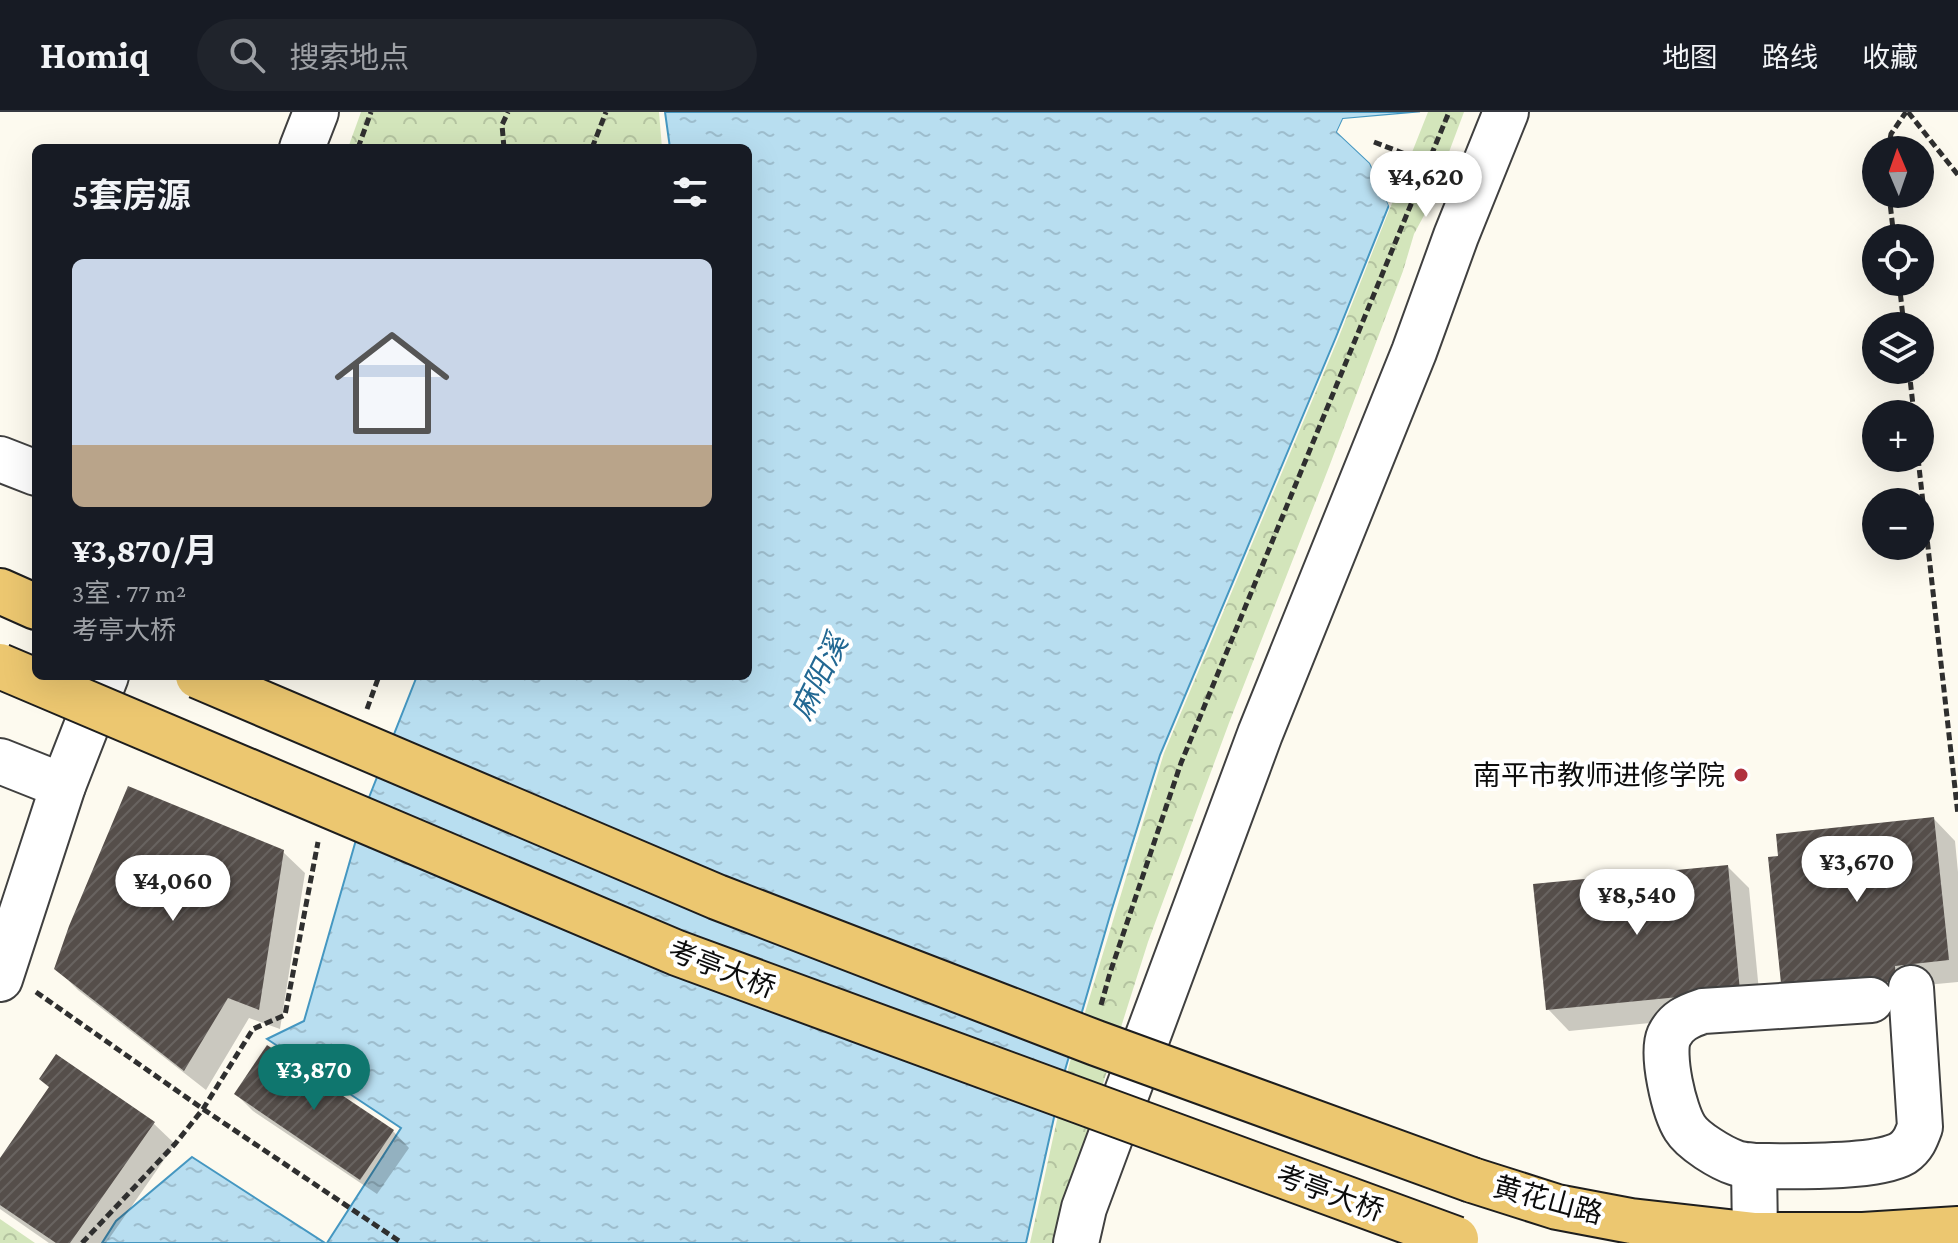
<!DOCTYPE html>
<html lang="zh">
<meta charset="utf-8">
<style>
:root{--surface:#171b24;--page:#20242c;--text:#f1f3f6;--muted:#9ea1a6;--line:#363941;--accent:#0f766e}
body{margin:0;font-family:"Crimson Pro","Noto Sans SC",serif;background:var(--page);color:var(--text);height:100vh;display:flex;flex-direction:column;font-size:30px;white-space:nowrap}
*{box-sizing:border-box;margin:0}
p{font-size:26px;color:var(--muted)}
.icon{flex:none;width:44px;height:44px;fill:none;stroke:currentColor;stroke-width:2;stroke-linecap:round;stroke-linejoin:round}
.map{position:relative;flex:1;overflow:hidden}
.drawer{position:absolute;left:32px;top:32px;width:720px;height:536px;display:flex;flex-direction:column;background:var(--surface);border-radius:12px;box-shadow:0 8px 32px #0002}
.drawer>*{flex:none}
.needle{width:52px;rotate:358deg}
.buttons{position:absolute;left:1862px;top:24px;display:grid;gap:16px}
.buttons a{display:grid;place-items:center;width:72px;height:72px;border-radius:50%;background:var(--surface);box-shadow:0 8px 32px #0002;font-size:40px}
.price{position:absolute;translate:-50% -68px;padding:0 18px;border-radius:28px;background:#fff;color:#222;font-size:26px;line-height:52px;filter:drop-shadow(0 2px 4px #0008)}
.price::after{content:'';position:absolute;left:50%;top:48px;width:24px;height:18px;margin-left:-12px;background:inherit;clip-path:polygon(0 0,100% 0,50% 100%)}
.price.active{background:var(--accent);color:#fff}
ul{padding:0;list-style:none}
li{display:grid;align-content:center;gap:16px;height:424px;padding:0 40px}
li span{display:grid;place-items:center;height:248px;border-radius:12px;color:#555}
li>.icon{margin-inline-start:auto}
span .icon{width:144px;height:144px;fill:#fffc;stroke-width:1}
li b{font-size:34px}
h2{display:flex;justify-content:space-between;align-items:center;height:96px;padding:0 40px;font-size:34px}
header{display:flex;align-items:center;gap:48px;box-sizing:border-box;height:112px;padding:0 40px;background:var(--surface);border-bottom:2px solid var(--line)}
header strong{font-size:38px}
nav{display:flex;gap:44px;margin-inline-start:auto;font-size:28px}
.search{width:560px;height:72px;background:var(--page);display:flex;align-items:center;gap:20px;box-sizing:border-box;padding:0 28px;border-radius:44px;color:var(--muted);font-size:30px}
.map>svg:first-child{display:block}
.park{fill:url(#park-crowns)}
.water{fill:url(#water-ripples);stroke:#4597c1;stroke-width:2}
.pier{fill:#fdfaef}
.shadow{fill:#0003}
.building{fill:url(#building-hatch)}
.lines{fill:none;stroke-linecap:round;stroke-linejoin:round}
.minor-casing{stroke:#404040;stroke-width:48}
.major-casing{stroke:#1e1e1e;stroke-width:48}
.path{stroke:#2f2f2f;stroke-width:5;stroke-dasharray:8 4;stroke-linecap:butt}
.minor{stroke:#fff;stroke-width:44}
.major{stroke:#ecc770;stroke-width:44}
.major-bridge-casing{stroke:#1e1e1e;stroke-width:48;stroke-linecap:butt}
.major-bridge{stroke:#ecc770;stroke-width:44}
.poi-dot{fill:#b0323f;stroke:#fff;stroke-width:3}
.labels{text-anchor:middle;dominant-baseline:central;stroke-width:8;stroke-linejoin:round;paint-order:stroke}
.poi-label{font-size:28px;fill:#0d0d0d;stroke:#fff;text-anchor:end}
.street-label{font-size:28px;fill:#0d0d0d;stroke:#fff}
.water-label{font-size:30px;font-style:italic;fill:#226893;stroke:#fff}
</style>
<header>
<strong>Homiq</strong>
<div class="search"><svg class="icon" aria-label="search" viewBox="0 0 24 24"><circle cx="10" cy="10" r="6"/><path d="M15 15l6 6"/></svg>搜索地点</div>
<nav><a>地图</a><a>路线</a><a>收藏</a></nav>
</header>
<div class="map">
<svg width="1958" height="1131" viewBox="0 0 1958 1131">
<defs>
<pattern id="park-crowns" width="20" height="18" patternUnits="userSpaceOnUse" patternTransform="scale(2)"><rect width="20" height="18" fill="#d3e5bb"/><path d="M2 6a3 3 0 1 1 6 0M12 15a3 3 0 1 1 6 0" fill="none" stroke="#b4c3a0"/></pattern>
<pattern id="water-ripples" width="26" height="14" patternUnits="userSpaceOnUse" patternTransform="scale(2)"><rect width="26" height="14" fill="#b8def0"/><path d="M2 4q2-2 4 0t4 0M15 11q2-2 4 0t4 0" fill="none" stroke="#9dbdcd"/></pattern>
<pattern id="building-hatch" width="6" height="6" patternUnits="userSpaceOnUse" patternTransform="scale(2)"><rect width="6" height="6" fill="#554e4a"/><path d="M-1 1l2-2M0 6l6-6M5 7l2-2" fill="none" stroke="#686360"/></pattern>
</defs>
<rect width="100%" height="100%" fill="#fdfaef"/>
<g class="park">
<polygon points="361,0 659,0 662,36 348,36"/>
<polygon points="1428,0 1464,0 1428,96 1414,122 1403,159 1329,355 1229,611 1148,830 1089,1016 1059,1131 1030,1131 1069,953 1164,641 1338,227"/>
<polygon points="0,1107 35,1131 0,1131"/>
</g>
<g class="water">
<polygon points="665,0 1420,0 1343,7 1337,20 1370,51 1389,93 1336,225 1160,643 1111,800 1063,965 1026,1131 327,1131 401,1016 267,927 304,909 366,693 417,564 748,564 748,36 670,36"/>
<polygon points="192,1045 325,1131 102,1131 116,1109"/>
</g>
<polygon class="pier" points="1424,0 1420,4 1346,11 1341,19 1374,49 1392,91 1390,96 1370,51 1337,20 1343,7"/>
<g class="shadow">
<polygon points="1934,707 1955,729 1958,760 1958,870 1915,874 1806,901"/>
<polygon points="283,740 305,761 280,917 249,906 206,978 78,878 56,856"/>
<polygon points="1728,755 1749,776 1761,900 1569,919 1548,897"/>
<polygon points="51,976 153,1011 175,1032 106,1131 49,1131 0,1097 0,1049"/>
<polygon points="236,982 393,1019 409,1036 377,1082 253,999"/>
</g>
<g class="building">
<polygon points="128,674 284,738 259,898 228,886 184,959 54,857 69,814"/>
<polygon points="1934,705 1949,848 1895,854 1896,869 1782,881 1768,745 1778,744 1776,722"/>
<polygon points="1728,753 1740,879 1546,898 1533,772"/>
<polygon points="267,933 394,1018 360,1068 234,982"/>
<polygon points="56,942 155,1010 70,1131 56,1131 0,1093 0,1046 49,975 39,967"/>
</g>
<g class="lines">
<defs>
<g id="minor">
<polyline points="302,36 316,0"/>
<polyline points="0,347 36,361"/>
<polyline points="0,649 63,674"/>
<polyline points="0,867 63,674 106,564"/>
<path d="M1754,1054C1748,1053 1742,1053 1736,1051C1721,1046 1693,1029 1685,1016C1674,999 1661,942 1669,924C1676,909 1688,904 1703,899L1871,888"/>
<path d="M1755,1123L1754,1054C1788,1054 1876,1057 1903,1041C1913,1034 1916,1026 1920,1015L1911,876"/>
<polyline points="1076,1131 1084,1096 1260,622 1414,240 1456,124 1506,0"/>
</g>
<g id="major">
<polyline points="0,479 36,495"/>
<polyline points="1472,1068 1557,1095 1631,1109 1755,1123 1863,1123 1958,1117"/>
</g>
</defs>
<use href="#minor" class="minor-casing"/>
<use href="#major" class="major-casing"/>
<g class="path">
<polyline points="1908,0 1958,63"/>
<polyline points="1374,30 1439,55 1437,60"/>
<polyline points="358,36 371,0"/>
<polyline points="504,36 502,13 508,0"/>
<polyline points="592,36 606,0"/>
<polyline points="1888,38 1891,22 1906,0"/>
<polyline points="1889,82 1894,126"/>
<polyline points="1899,170 1904,214"/>
<polyline points="1909,258 1914,302"/>
<polyline points="1918,346 1958,703"/>
<polyline points="367,597 379,564"/>
<polyline points="36,880 203,997 402,1131"/>
<polyline points="1101,893 1110,861 1181,651 1449,0"/>
<polyline points="82,1131 175,1032 203,997 253,917 285,903 318,730"/>
</g>
<use href="#minor" class="minor"/>
<use href="#major" class="major"/>
<defs>
<g id="major-bridge">
<polyline points="0,554 677,841 1456,1127"/>
<polyline points="198,564 717,785 1096,931 1472,1068"/>
</g>
</defs>
<use href="#major-bridge" class="major-bridge-casing"/>
<use href="#major-bridge" class="major-bridge"/>
</g>
<circle class="poi-dot" cx="1741" cy="663" r="8"/>
<g class="labels">
<g class="poi-label">
<text x="1725" y="663">南平市教师进修学院</text>
</g>
<g class="street-label">
<text transform="translate(722 857) rotate(21)">考亭大桥</text>
<text transform="translate(1330 1081) rotate(20)">考亭大桥</text>
<text transform="translate(1548 1088) rotate(15)">黄花山路</text>
</g>
<g class="water-label">
<text transform="translate(819 565) rotate(-64)">麻阳溪</text>
</g>
</g>
</svg>
<div class="buttons">
<a><svg class="needle" viewBox="-14 -14 28 28"><path d="M0-13l5 13h-10z" fill="#e53935"/><path d="M0 13l5-13h-10z" fill="#9ea1a6"/></svg></a>
<a><svg class="icon" aria-label="locate" viewBox="0 0 24 24"><circle cx="12" cy="12" r="6"/><path d="M12 2v4M12 18v4M2 12h4M18 12h4"/></svg></a>
<a><svg class="icon" aria-label="layers" viewBox="0 0 24 24"><path d="M12 4l9 5-9 5-9-5zM3 14l9 5 9-5"/></svg></a>
<a>+</a>
<a>−</a>
</div>
<b class="price" style="left:1426px;top:107px">¥4,620</b>
<b class="price" style="left:1857px;top:792px">¥3,670</b>
<b class="price" style="left:173px;top:811px">¥4,060</b>
<b class="price" style="left:1637px;top:825px">¥8,540</b>
<b class="price active" style="left:314px;top:1000px">¥3,870</b>
<section class="drawer">
<h2>5套房源<svg class="icon" aria-label="filters" viewBox="0 0 24 24"><path d="M4 7h16M4 17h16"/><circle cx="9" cy="7" r="2"/><circle cx="15" cy="17" r="2"/></svg></h2>
<ul>
<li><span style="background:linear-gradient(#c9d6e8 75%,#b9a48a 0)"><svg class="icon" aria-label="home" viewBox="0 0 24 24"><path d="M3 11l9-7 9 7M6 9v11h12V9"/></svg></span><div><b>¥3,870/月</b><p>3室 · 77 m²</p><p>考亭大桥</p></div></li>
</ul>
</section>
</div>
